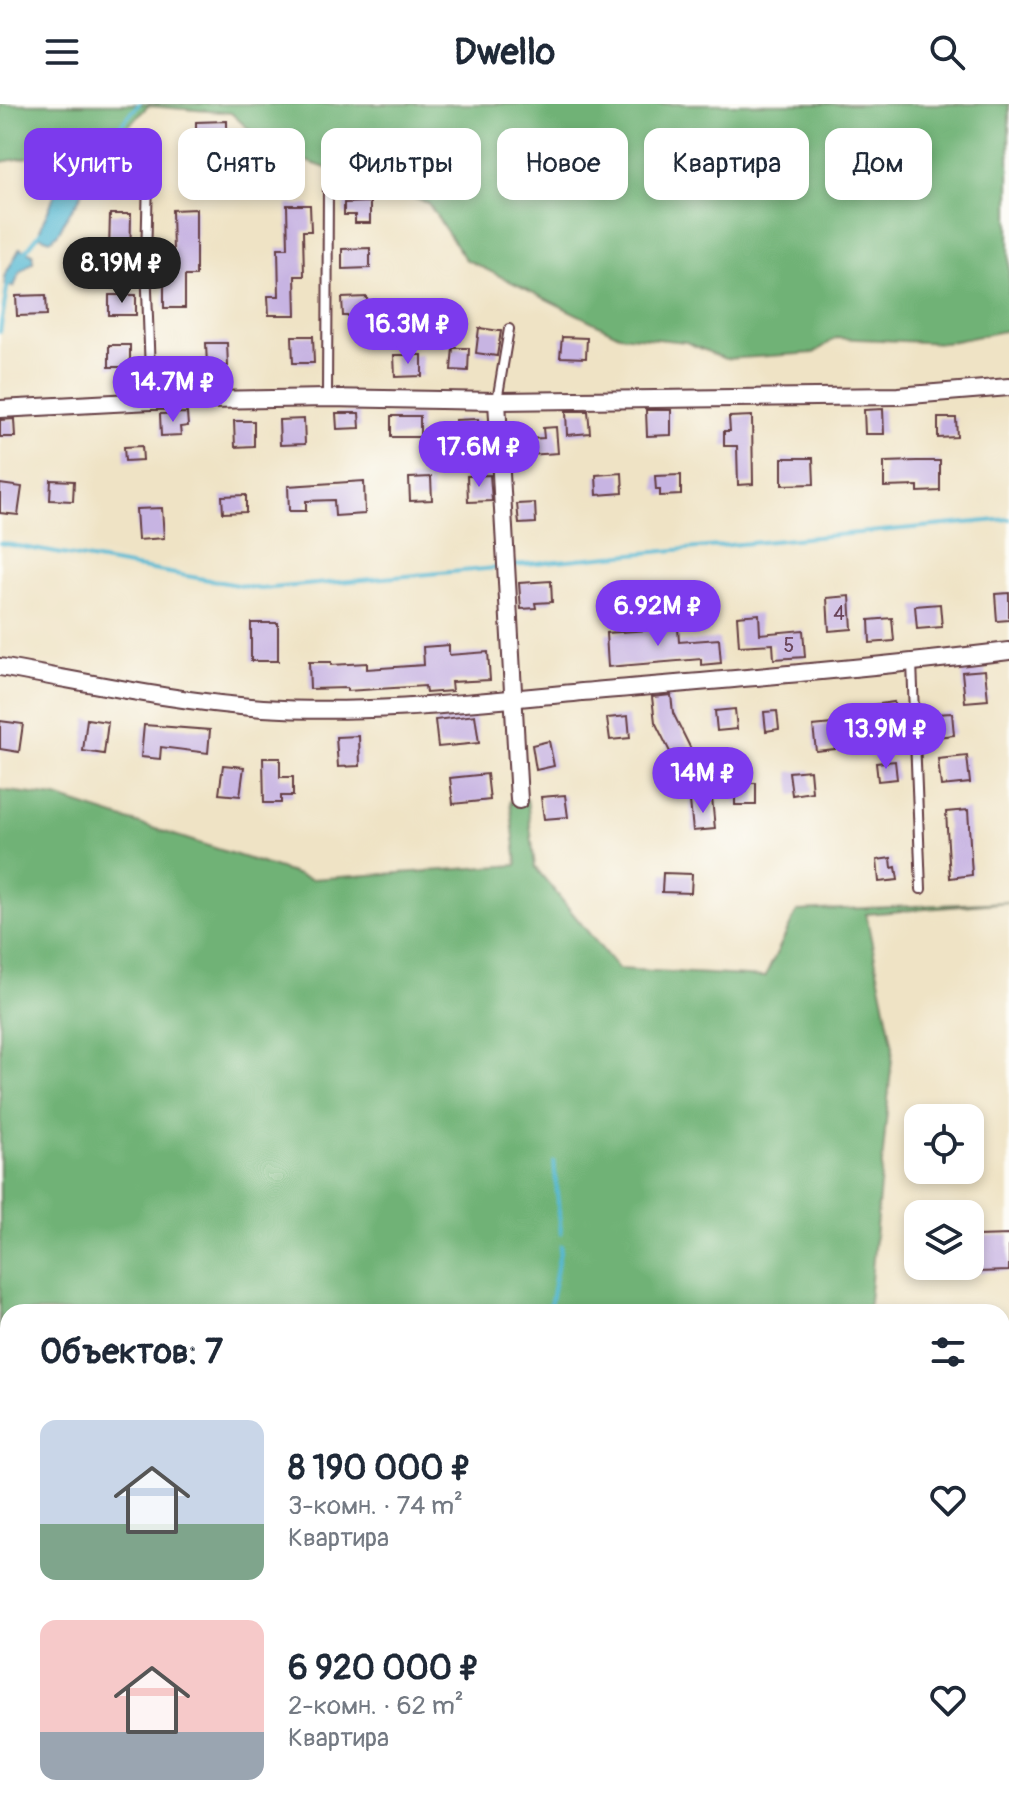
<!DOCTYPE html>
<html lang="ru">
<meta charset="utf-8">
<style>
:root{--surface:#fff;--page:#f6f6f7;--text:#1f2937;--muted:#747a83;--accent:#7c3aed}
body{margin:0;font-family:Pangolin,sans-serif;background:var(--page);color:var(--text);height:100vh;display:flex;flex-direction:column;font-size:30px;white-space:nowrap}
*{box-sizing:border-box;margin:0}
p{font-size:26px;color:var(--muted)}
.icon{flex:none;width:44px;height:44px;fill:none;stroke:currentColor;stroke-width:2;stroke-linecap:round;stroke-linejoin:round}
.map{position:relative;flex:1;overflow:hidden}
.panel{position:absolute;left:0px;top:1200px;width:1010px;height:512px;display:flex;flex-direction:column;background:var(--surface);border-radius:24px 24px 0 0;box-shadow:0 4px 12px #0003}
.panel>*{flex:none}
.top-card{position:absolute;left:24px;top:24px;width:962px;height:72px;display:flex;gap:16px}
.tools{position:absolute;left:904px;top:1000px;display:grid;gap:16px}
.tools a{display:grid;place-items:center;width:80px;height:80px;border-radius:16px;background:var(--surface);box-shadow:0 4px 12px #0003;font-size:40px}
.price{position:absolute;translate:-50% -68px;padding:0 18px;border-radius:28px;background:var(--accent);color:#fff;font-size:26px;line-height:52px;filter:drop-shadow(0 2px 4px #0008)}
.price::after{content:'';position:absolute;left:50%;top:48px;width:24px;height:18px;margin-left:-12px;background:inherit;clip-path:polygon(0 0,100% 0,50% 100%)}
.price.on{background:#222;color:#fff}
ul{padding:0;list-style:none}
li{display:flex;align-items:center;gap:24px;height:200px;padding:0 40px}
li span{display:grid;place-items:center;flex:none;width:224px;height:160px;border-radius:16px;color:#555}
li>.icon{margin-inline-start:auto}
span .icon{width:96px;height:96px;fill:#fffc;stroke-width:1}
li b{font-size:34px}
h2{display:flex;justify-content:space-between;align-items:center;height:96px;padding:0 40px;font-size:34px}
.chip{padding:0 28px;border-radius:16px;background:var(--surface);box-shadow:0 4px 12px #0003;font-size:28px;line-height:72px}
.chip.on{background:var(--accent);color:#fff}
header{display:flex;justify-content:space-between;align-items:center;height:104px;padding:0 40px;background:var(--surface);font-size:36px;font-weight:800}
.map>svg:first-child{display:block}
.forest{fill:#6fb276;stroke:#5c6850;stroke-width:2}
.water{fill:#52b7d1;stroke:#4e6b7e;stroke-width:2}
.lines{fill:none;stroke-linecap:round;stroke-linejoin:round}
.stream{stroke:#52b7d1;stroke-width:4}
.building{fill:#c7b4e2}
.service-casing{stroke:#633c42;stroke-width:12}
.minor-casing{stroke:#633c42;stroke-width:20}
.service{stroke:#fff;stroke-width:8}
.minor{stroke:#fff;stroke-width:16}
.labels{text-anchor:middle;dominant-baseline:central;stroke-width:6;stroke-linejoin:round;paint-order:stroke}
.number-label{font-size:20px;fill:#694459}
</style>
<header><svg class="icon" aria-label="menu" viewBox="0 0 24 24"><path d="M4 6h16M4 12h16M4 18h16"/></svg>Dwello<svg class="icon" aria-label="search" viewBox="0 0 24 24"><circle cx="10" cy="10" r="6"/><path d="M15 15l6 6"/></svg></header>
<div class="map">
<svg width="1009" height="1712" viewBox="0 0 1009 1712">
<rect width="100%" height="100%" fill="#fdfcf7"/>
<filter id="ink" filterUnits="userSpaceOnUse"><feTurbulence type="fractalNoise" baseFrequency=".0125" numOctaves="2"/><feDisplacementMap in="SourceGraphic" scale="16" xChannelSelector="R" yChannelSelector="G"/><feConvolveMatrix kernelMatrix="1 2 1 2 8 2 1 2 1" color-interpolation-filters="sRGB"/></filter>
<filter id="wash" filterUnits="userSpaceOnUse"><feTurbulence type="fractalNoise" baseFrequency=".006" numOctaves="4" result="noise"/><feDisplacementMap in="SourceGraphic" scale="32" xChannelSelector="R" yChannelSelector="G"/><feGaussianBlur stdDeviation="1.8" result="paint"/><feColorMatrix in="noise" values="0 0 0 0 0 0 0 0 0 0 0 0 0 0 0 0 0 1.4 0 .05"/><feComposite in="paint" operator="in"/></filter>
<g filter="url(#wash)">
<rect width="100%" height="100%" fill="#efe3c5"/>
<g class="forest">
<polygon points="0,0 1009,0 1009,226 945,239 836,234 814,249 725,255 686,238 619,231 465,155 428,99 271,45 231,9 148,2 112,39 0,58"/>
<polygon points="0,686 56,693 311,775 517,761 510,697 527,695 535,763 618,865 765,873 797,807 1009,798 866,810 893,943 868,1208 8,1208 8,1704 564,1704 562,1712 0,1712"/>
<polygon points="593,1704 824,1704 819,1712 594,1712"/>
</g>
<g class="water">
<path d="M79,67C87,88 81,93 69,109C61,120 62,129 50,136L39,132C40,121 44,117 48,107C56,90 57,70 79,67Z"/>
<polygon points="20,144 33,150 33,158 20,168 14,183 6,182 4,173"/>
</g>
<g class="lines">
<g class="stream">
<polyline points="78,70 139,0"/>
<polyline points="24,149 41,128"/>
<polyline points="0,228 8,178"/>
<polyline points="0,439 260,485 496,464"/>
<polyline points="514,461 1009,415"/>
<polyline points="554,1058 561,1129"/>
<polyline points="549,1208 561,1142"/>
</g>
</g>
<g id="blocks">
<g class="building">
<polygon points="227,17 227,34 196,35 196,18"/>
<polygon points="264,63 292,63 292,82 265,83"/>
<rect x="195" y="64" width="29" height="23"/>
<polygon points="370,98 370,119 355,119 355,111 344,111 344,99"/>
<polygon points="287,101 310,101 311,127 303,127 304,172 295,172 296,211 269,211 268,192 279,192 278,144 288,144"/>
<polygon points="196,105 196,172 185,172 185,204 164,204 164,148 173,148 172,106"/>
<polygon points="110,110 131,110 130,166 114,166 114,173 100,172 100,147 109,147"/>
<polygon points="370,144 370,164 342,165 342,145"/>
<polygon points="46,191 47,211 17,212 16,192"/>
<rect x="109" y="191" width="27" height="20"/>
<polygon points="367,193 368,212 343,212 342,194"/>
<polygon points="479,224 501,227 497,252 476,249"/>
<polygon points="292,232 313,232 314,259 293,259"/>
<polygon points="562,233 587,234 586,254 560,253"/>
<polygon points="206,239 227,239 228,262 207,262"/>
<rect x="109" y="241" width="21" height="22"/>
<polygon points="453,244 469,244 468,267 451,266"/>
<polygon points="394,251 422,251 422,272 395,273"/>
<polygon points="883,305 884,330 865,330 864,306"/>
<polygon points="646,306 671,306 671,331 647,332"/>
<polygon points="566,307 588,307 590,329 567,331"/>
<polygon points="187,309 188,322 180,323 181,331 161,332 160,310"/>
<polygon points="336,309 359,309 360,324 337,325"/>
<rect x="391" y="312" width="29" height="21"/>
<polygon points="752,312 753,380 738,381 737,342 724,342 724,327 730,327 729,313"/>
<polygon points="938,314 956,314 957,333 938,334"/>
<polygon points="14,315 15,333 0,333 0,316"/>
<polygon points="304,315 305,340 280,341 279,316"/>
<polygon points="478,315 479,344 456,345 455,316"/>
<polygon points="234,317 254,317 254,342 235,343"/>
<polygon points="556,323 558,349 528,351 527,335 544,334 543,324"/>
<polygon points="142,342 143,356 125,357 124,343"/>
<polygon points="782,354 813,354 814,380 782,381"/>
<polygon points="917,357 940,357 940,387 918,388 918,382 884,383 884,358"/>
<polygon points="622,369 623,389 597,391 596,371"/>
<polygon points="490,371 492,397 468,398 467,372"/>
<polygon points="681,371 681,391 660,392 660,386 656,386 655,372"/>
<polygon points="431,373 432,396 410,397 409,374"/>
<polygon points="51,376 74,377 73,397 50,396"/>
<polygon points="364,377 365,410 335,412 334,396 306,397 306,407 289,407 288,382"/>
<polygon points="0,380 22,383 18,411 0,409"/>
<polygon points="246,391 246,408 223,409 222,392"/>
<polygon points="535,399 536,419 519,420 517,400"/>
<polygon points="162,404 164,434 138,436 136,405"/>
<polygon points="551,477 552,498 535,499 536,504 521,505 519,479"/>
<polygon points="1009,489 1009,516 997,517 995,490"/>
<polygon points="850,492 852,525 829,527 827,494"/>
<polygon points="940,500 942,523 917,525 915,502"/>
<polygon points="759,510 760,530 803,526 805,553 774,555 773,540 739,542 737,512"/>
<polygon points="892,514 894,537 870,539 869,516"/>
<rect x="251" y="519" width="27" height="38"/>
<polygon points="678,524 679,538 719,535 721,559 701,561 701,555 608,563 606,529"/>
<polygon points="449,541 449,551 488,548 490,576 451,578 452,587 426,589 425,582 347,587 347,584 310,585 309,558 331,558 331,561 367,559 367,565 424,561 423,543"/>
<polygon points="985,566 988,596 965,598 962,568"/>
<polygon points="671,591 673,609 691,645 673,654 655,618 652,593"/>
<polygon points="894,598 896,622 867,625 865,602"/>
<polygon points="735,605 737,625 717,627 715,607"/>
<polygon points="777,607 779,625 766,627 764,608"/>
<polygon points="952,609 954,631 937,633 935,610"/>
<polygon points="475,611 479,639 438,643 435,616"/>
<polygon points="628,612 630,634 610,636 607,614"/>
<polygon points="87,615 108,618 104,650 83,647"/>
<polygon points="0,617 23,620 19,648 0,645"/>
<polygon points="832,620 835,645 816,647 813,622"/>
<polygon points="144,621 210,626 208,649 161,643 160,655 141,653"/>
<polygon points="359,632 360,662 338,663 336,633"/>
<polygon points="549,637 554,662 536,666 532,641"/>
<polygon points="967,652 970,679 941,682 938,655"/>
<polygon points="263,654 280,654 280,673 293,673 293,692 281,692 281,699 264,699"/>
<polygon points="895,657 897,675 878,677 876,659"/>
<polygon points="223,661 244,663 240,692 219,690"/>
<polygon points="810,666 812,688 792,691 789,668"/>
<polygon points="487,670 490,696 453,700 450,674"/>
<rect x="735" y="679" width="21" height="22"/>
<polygon points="565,691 568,713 544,715 541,693"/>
<polygon points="712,694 715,725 693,727 690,697"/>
<polygon points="968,706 972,771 950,774 946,708"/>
<polygon points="891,754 892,764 896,763 898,776 879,778 877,756"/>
<polygon points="663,769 692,770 691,789 662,788"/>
<polygon points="1009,1131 1009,1167 977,1168 976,1132"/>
</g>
</g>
</g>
<g filter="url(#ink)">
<use href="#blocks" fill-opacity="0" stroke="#633c42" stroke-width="2"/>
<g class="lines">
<defs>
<g id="service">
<polyline points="148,72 146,158 151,297"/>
<polyline points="327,294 328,79"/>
<polyline points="497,297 509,225"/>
<polyline points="912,559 921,785"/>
<polyline points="964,1704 981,1712"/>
<polyline points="880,1712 884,1704"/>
</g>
<g id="minor">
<polyline points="497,297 519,696"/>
<polyline points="0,305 151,297 327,294 497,297 898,292 1009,283"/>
<path d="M0,563C87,578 175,598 263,604C372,611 485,597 594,587C733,575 871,564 1009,547"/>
</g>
</defs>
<use href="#service" class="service-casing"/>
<use href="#minor" class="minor-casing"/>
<use href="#service" class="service"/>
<use href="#minor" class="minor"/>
</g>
</g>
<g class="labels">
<g class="number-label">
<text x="839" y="509">4</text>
<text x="789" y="541">5</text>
</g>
</g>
</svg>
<div class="tools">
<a><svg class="icon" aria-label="locate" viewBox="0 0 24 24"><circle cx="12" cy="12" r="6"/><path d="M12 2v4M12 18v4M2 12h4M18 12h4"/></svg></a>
<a><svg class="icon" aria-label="layers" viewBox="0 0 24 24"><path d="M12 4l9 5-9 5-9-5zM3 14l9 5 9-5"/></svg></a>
</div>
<b class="price on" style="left:122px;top:201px">8.19M ₽</b>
<b class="price" style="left:408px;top:262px">16.3M ₽</b>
<b class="price" style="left:173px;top:320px">14.7M ₽</b>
<b class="price" style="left:479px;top:385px">17.6M ₽</b>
<b class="price" style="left:658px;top:544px">6.92M ₽</b>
<b class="price" style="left:886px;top:667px">13.9M ₽</b>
<b class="price" style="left:703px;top:711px">14M ₽</b>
<div class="top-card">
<a class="chip on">Купить</a>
<a class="chip">Снять</a>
<a class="chip">Фильтры</a>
<a class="chip">Новое</a>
<a class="chip">Квартира</a>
<a class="chip">Дом</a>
</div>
<section class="panel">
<h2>Объектов: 7<svg class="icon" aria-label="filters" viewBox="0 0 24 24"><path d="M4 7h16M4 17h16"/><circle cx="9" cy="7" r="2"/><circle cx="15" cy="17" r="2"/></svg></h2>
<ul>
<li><span style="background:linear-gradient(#c9d6e8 65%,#7fa58c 0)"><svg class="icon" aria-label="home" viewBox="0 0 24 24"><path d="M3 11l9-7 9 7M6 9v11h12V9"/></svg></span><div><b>8 190 000 ₽</b><p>3-комн. · 74 m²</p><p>Квартира</p></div><svg class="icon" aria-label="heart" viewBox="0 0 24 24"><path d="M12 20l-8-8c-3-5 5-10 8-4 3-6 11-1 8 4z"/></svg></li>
<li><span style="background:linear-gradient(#f6c9c9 70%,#9aa5b1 0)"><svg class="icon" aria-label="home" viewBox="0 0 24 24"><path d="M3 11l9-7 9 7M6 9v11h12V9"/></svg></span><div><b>6 920 000 ₽</b><p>2-комн. · 62 m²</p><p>Квартира</p></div><svg class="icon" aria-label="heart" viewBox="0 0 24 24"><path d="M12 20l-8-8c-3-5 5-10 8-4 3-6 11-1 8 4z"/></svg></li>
</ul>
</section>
</div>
